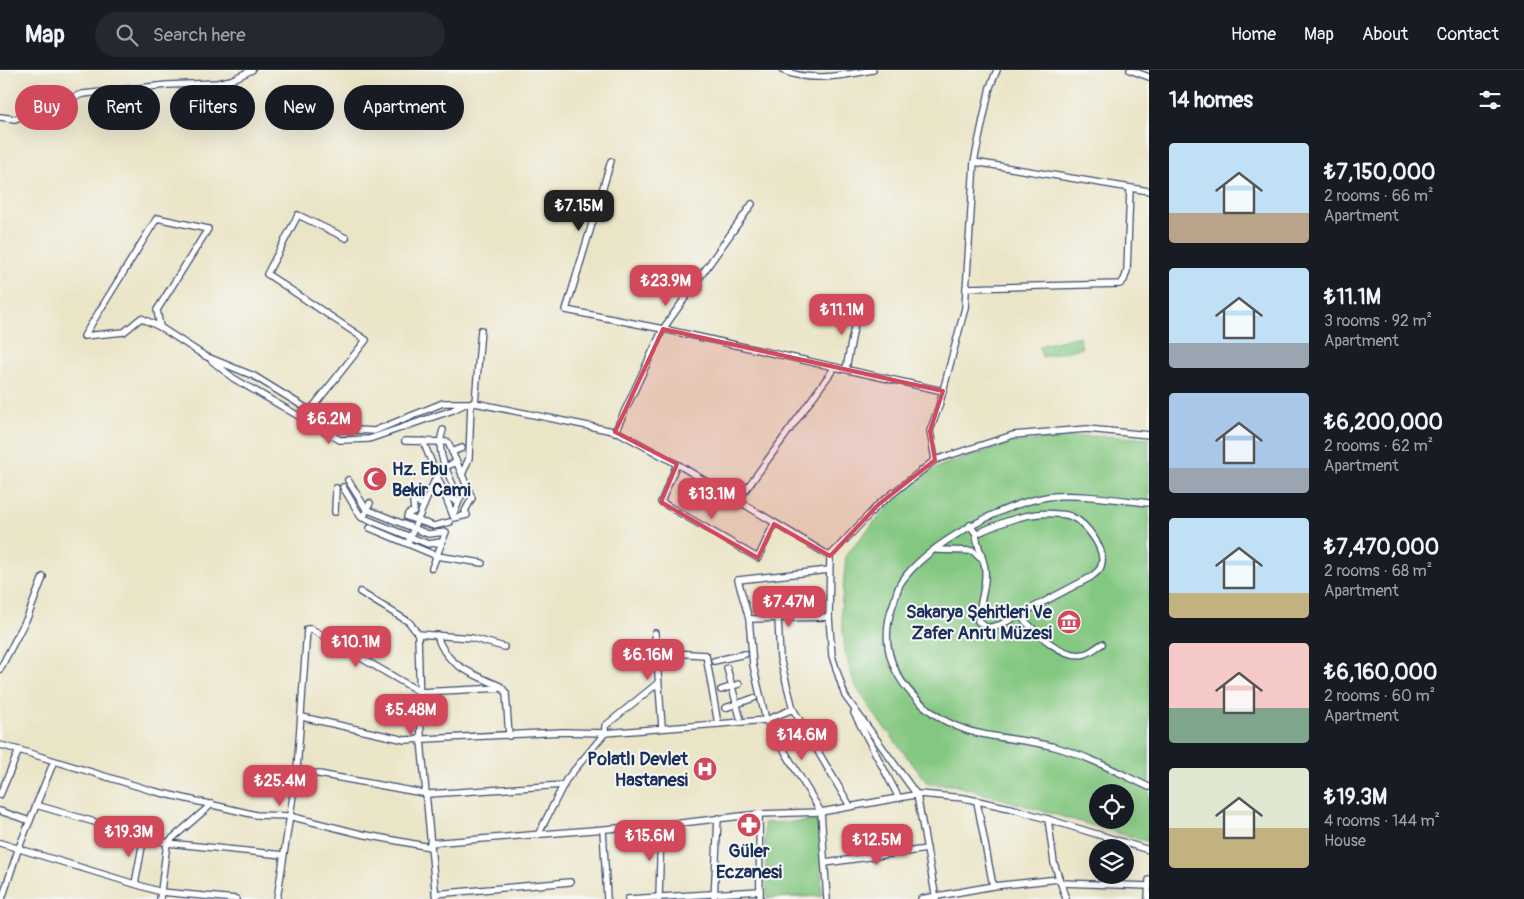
<!DOCTYPE html>
<meta charset="utf-8">
<style>
:root{--surface:#171b24;--page:#242831;--text:#f1f3f6;--muted:#9ea1a6;--line:#363941;--accent:#d1495b}
body{margin:0;font-family:Pangolin,sans-serif;background:var(--page);color:var(--text);height:100vh;display:flex;flex-direction:column;font-size:19px;white-space:nowrap}
*{box-sizing:border-box;margin:0}
p{font-size:16px;color:var(--muted)}
.icon{flex:none;width:28px;height:28px;fill:none;stroke:currentColor;stroke-width:2;stroke-linecap:round;stroke-linejoin:round}
.map{position:relative;flex:1;overflow:hidden}
.drawer{display:flex;flex-direction:column;background:var(--surface);width:375px}
.drawer>*{flex:none}
.banner{position:absolute;left:15px;top:15px;width:475px;height:45px;display:flex;gap:10px}
.fabs{position:absolute;left:1089px;top:714px;display:grid;gap:10px}
.fabs a{display:grid;place-items:center;width:45px;height:45px;border-radius:50%;background:var(--surface);box-shadow:0 5px 20px #0002;font-size:25px}
.price{position:absolute;translate:-50% -42px;padding:0 11px;border-radius:10px;background:var(--accent);color:#fff;font-size:16px;line-height:32px;filter:drop-shadow(0 1px 2px #0008)}
.price::after{content:'';position:absolute;left:50%;top:30px;width:15px;height:11px;margin-left:-8px;background:inherit;clip-path:polygon(0 0,100% 0,50% 100%)}
.price.on{background:#222;color:#fff}
ul{padding:0;list-style:none}
li{display:flex;align-items:center;gap:15px;height:125px;padding:0 20px}
li span{display:grid;place-items:center;flex:none;width:140px;height:100px;border-radius:5px;color:#555}
li>.icon{margin-inline-start:auto}
span .icon{width:60px;height:60px;fill:#fffc;stroke-width:1}
li b{font-size:21px}
h2{display:flex;justify-content:space-between;align-items:center;height:60px;padding:0 20px;font-size:21px}
.tag{padding:0 18px;border-radius:22px;background:var(--surface);box-shadow:0 5px 20px #0002;font-size:18px;line-height:45px}
.tag.on{background:var(--accent);color:#fff}
header{display:flex;align-items:center;gap:30px;box-sizing:border-box;height:70px;padding:0 25px;background:var(--surface);border-bottom:1px solid var(--line)}
header strong{font-size:24px}
nav{display:flex;gap:28px;margin-inline-start:auto;font-size:18px}
.search{width:350px;height:45px;background:var(--page);display:flex;align-items:center;gap:12px;box-sizing:border-box;padding:0 18px;border-radius:28px;color:var(--muted);font-size:19px}
main{display:flex;flex:1;min-height:0}
.map>svg:first-child{display:block}
.green{fill:#83c780;stroke:#4f7b6f;fill-rule:evenodd}
.lines{fill:none;stroke-linecap:round;stroke-linejoin:round}
.street-casing{stroke:#3a4a6e;stroke-width:8}
.street{stroke:#fff;stroke-width:5.5}
.marked{fill:#d1495b;fill-opacity:0.2;stroke:#d1495b;stroke-width:4;stroke-linejoin:round}
.labels{text-anchor:middle;dominant-baseline:central;stroke-width:4;stroke-linejoin:round;paint-order:stroke}
.poi-label{font-size:18px;font-weight:bold;fill:#1b2f5e;stroke:#f6f6f2;text-anchor:end}
</style>
<header>
<strong>Map</strong>
<div class="search"><svg class="icon" aria-label="search" viewBox="0 0 24 24"><circle cx="10" cy="10" r="6"/><path d="M15 15l6 6"/></svg>Search here</div>
<nav><a>Home</a><a>Map</a><a>About</a><a>Contact</a></nav>
</header>
<main>
<div class="map">
<svg width="1149" height="829" viewBox="0 0 1149 829">
<rect width="100%" height="100%" fill="#f6f6f2"/>
<filter id="ink" filterUnits="userSpaceOnUse"><feTurbulence type="fractalNoise" baseFrequency=".02" numOctaves="2"/><feDisplacementMap in="SourceGraphic" scale="10" xChannelSelector="R" yChannelSelector="G"/><feConvolveMatrix kernelMatrix="1 2 1 2 8 2 1 2 1" color-interpolation-filters="sRGB"/></filter>
<filter id="wash" filterUnits="userSpaceOnUse"><feTurbulence type="fractalNoise" baseFrequency=".0096" numOctaves="4" result="noise"/><feDisplacementMap in="SourceGraphic" scale="20" xChannelSelector="R" yChannelSelector="G"/><feGaussianBlur stdDeviation="1.12" result="paint"/><feColorMatrix in="noise" values="0 0 0 0 0 0 0 0 0 0 0 0 0 0 0 0 0 1.4 0 .05"/><feComposite in="paint" operator="in"/></filter>
<g filter="url(#wash)">
<rect width="100%" height="100%" fill="#ebe5c8"/>
<g class="green">
<polygon points="1079,266 1082,278 1042,287 1039,276"/>
<path d="M1105,366L1149,369V772L954,715L928,714L877,648L854,614L845,581L841,540L846,485L882,443L903,422L926,404L943,395L1012,373L1056,367ZM1098,722H1125V750H1098Z"/>
<polygon points="819,751 822,826 767,828 764,753"/>
</g>
</g>
<g filter="url(#ink)">
<g class="lines">
<defs>
<g id="street">
<path d="M782,0C810,13 844,5 873,0"/>
<polyline points="1130,0 1149,7"/>
<polyline points="0,47 15,49 63,30 83,24 167,15 217,13 231,10 252,0"/>
<polyline points="611,91 566,240 663,259 943,321"/>
<polyline points="974,92 1149,121"/>
<polygon points="157,148 208,159 157,240 160,257 141,248 124,262 84,266"/>
<polyline points="966,218 1120,214 1124,210 1127,201 1130,118"/>
<polyline points="160,257 205,286 254,306 340,359 374,361 443,333 475,333 618,362 677,394 830,486"/>
<polyline points="211,290 233,308 340,370 369,369 453,340 465,334"/>
<polyline points="846,299 858,237"/>
<polyline points="475,333 481,260"/>
<polyline points="309,342 366,270 267,204 298,145 346,168"/>
<path d="M443,360C435,382 447,400 455,420"/>
<polyline points="615,362 663,259 752,134"/>
<polyline points="405,371 448,372 472,428 465,441 467,445 454,448 423,371"/>
<polyline points="452,382 462,378"/>
<polyline points="935,390 930,361 939,336 965,238 974,92 990,17 997,0"/>
<polyline points="677,394 661,432 758,488 774,454"/>
<polyline points="435,401 457,392"/>
<polyline points="462,405 469,388 471,333"/>
<polyline points="348,410 366,439 428,464 446,462 432,498"/>
<polyline points="343,417 361,447 428,474 442,472"/>
<polyline points="451,428 458,433"/>
<polyline points="737,432 835,297"/>
<path d="M1149,433C1121,430 1075,423 1047,427C1003,434 928,474 902,511C898,516 896,525 894,532C878,573 892,608 924,636C965,672 1007,664 1055,677C1088,686 1119,703 1149,717"/>
<polyline points="424,435 413,431 414,441 408,444 407,447 434,456 450,452"/>
<polyline points="335,442 336,418"/>
<polyline points="453,445 466,415"/>
<polyline points="363,448 370,433"/>
<path d="M970,455L976,464C1000,453 1028,441 1057,444C1061,444 1068,445 1072,447C1086,453 1107,480 1101,496C1100,501 1094,504 1091,507L1000,555L987,558L978,551C979,533 987,517 985,499C984,490 977,476 976,464"/>
<polyline points="370,458 437,486 482,493"/>
<polyline points="409,470 437,405"/>
<polyline points="937,480 973,481 979,487"/>
<polyline points="360,522 409,552 418,564 421,670 436,829"/>
<path d="M1019,545C1034,560 1061,590 1085,584C1091,582 1097,577 1102,574"/>
<polyline points="778,548 780,588 793,639 850,736"/>
<polyline points="749,549 829,547"/>
<polyline points="655,563 662,657"/>
<polyline points="418,564 472,568 504,577"/>
<path d="M437,565C445,596 473,604 500,616"/>
<polyline points="656,582 706,585 718,654"/>
<polyline points="714,591 745,584"/>
<polyline points="727,598 740,647"/>
<polyline points="0,599 28,546 43,507"/>
<polyline points="721,620 739,614"/>
<polyline points="725,638 754,628"/>
<polyline points="854,643 899,728"/>
<polyline points="302,647 405,670 563,662 605,663 718,654 766,650 793,639"/>
<polyline points="0,675 19,680"/>
<polyline points="297,700 428,724 564,715"/>
<polyline points="0,725 19,680 153,721 256,745 289,746 361,764 430,777"/>
<polyline points="977,732 993,816"/>
<polyline points="36,735 167,773 283,785"/>
<polyline points="0,741 30,751"/>
<polyline points="759,744 760,829"/>
<polyline points="1048,749 1054,793 1066,829"/>
<polyline points="603,760 607,829"/>
<polyline points="538,765 566,710 605,663 605,656 658,613"/>
<polyline points="0,773 161,822 236,829"/>
<polyline points="430,773 681,753 759,744 821,742 920,724 964,728 1014,739 1149,780"/>
<polyline points="825,793 927,779"/>
<polyline points="1061,813 1149,816"/>
<polyline points="135,814 144,766"/>
<polyline points="435,824 570,812"/>
<polyline points="2,829 18,780 54,691"/>
<polyline points="160,829 167,773 212,734"/>
<polyline points="277,829 297,700 307,559 311,559 420,622 502,618 506,623 509,666"/>
<polyline points="628,829 760,821"/>
<polyline points="659,829 661,755"/>
<polyline points="714,829 718,748"/>
<polyline points="827,829 821,742 766,650 753,595 749,549 738,510 829,500"/>
<polyline points="921,829 993,816 1059,809"/>
<polyline points="936,829 917,725 845,626 832,586 829,547 830,486 878,435 935,390 1013,365 1087,359 1149,365"/>
<polyline points="1148,829 1149,810"/>
</g>
</defs>
<use href="#street" class="street-casing"/>
<use href="#street" class="street"/>
</g>
</g>
<path class="marked" d="M663,259L943,321L930,361L935,390L878,435L830,486L774,454L758,488L661,432L677,394L615,362Z"/>
<defs>
<symbol id="mosque-disc" viewBox="-11 -11 22 22"><circle r="9.5" fill="#d1495b" stroke="#f6f6f2"/><path d="M3.5-4.9A6 6 0 1 0 3.5 4.9A5 5 0 1 1 3.5-4.9Z" fill="#fff"/></symbol>
<symbol id="museum-disc" viewBox="-11 -11 22 22"><circle r="9.5" fill="#d1495b" stroke="#f6f6f2"/><path d="M0-6L6-3V-2H-6V-3ZM-5-1h2V3h-2ZM-1-1h2V3h-2ZM3-1h2V3H3ZM-6 4H6V6H-6Z" fill="#fff"/></symbol>
<symbol id="hospital-disc" viewBox="-11 -11 22 22"><circle r="9.5" fill="#d1495b" stroke="#f6f6f2"/><path d="M-5-5h3v3.5h4V-5h3V5h-3V1.5h-4V5h-3Z" fill="#fff"/></symbol>
<symbol id="pharmacy-disc" viewBox="-11 -11 22 22"><circle r="9.5" fill="#d1495b" stroke="#f6f6f2"/><path d="M-2-6h4v4h4v4h-4v4h-4v-4h-4v-4h4Z" fill="#fff"/></symbol>
</defs>
<g fill-rule="evenodd">
<use href="#mosque-disc" x="361" y="395" width="28" height="28"/>
<use href="#museum-disc" x="1055" y="538" width="28" height="28"/>
<use href="#hospital-disc" x="691" y="685" width="28" height="28"/>
<use href="#pharmacy-disc" x="735" y="741" width="28" height="28"/>
</g>
<g class="labels">
<g class="poi-label">
<text x="392" y="399" text-anchor="start">Hz. Ebu<tspan x="392" dy="21">Bekir Cami</tspan></text>
<text x="1052" y="542">Sakarya Şehitleri Ve<tspan x="1052" dy="21">Zafer Anıtı Müzesi</tspan></text>
<text x="688" y="689">Polatlı Devlet<tspan x="688" dy="21">Hastanesi</tspan></text>
<text x="749" y="781" text-anchor="middle">Güler<tspan x="749" dy="21">Eczanesi</tspan></text>
</g>
</g>
</svg>
<div class="fabs">
<a><svg class="icon" aria-label="locate" viewBox="0 0 24 24"><circle cx="12" cy="12" r="6"/><path d="M12 2v4M12 18v4M2 12h4M18 12h4"/></svg></a>
<a><svg class="icon" aria-label="layers" viewBox="0 0 24 24"><path d="M12 4l9 5-9 5-9-5zM3 14l9 5 9-5"/></svg></a>
</div>
<b class="price on" style="left:579px;top:162px">₺7.15M</b>
<b class="price" style="left:666px;top:237px">₺23.9M</b>
<b class="price" style="left:842px;top:266px">₺11.1M</b>
<b class="price" style="left:329px;top:375px">₺6.2M</b>
<b class="price" style="left:712px;top:450px">₺13.1M</b>
<b class="price" style="left:789px;top:558px">₺7.47M</b>
<b class="price" style="left:356px;top:598px">₺10.1M</b>
<b class="price" style="left:648px;top:611px">₺6.16M</b>
<b class="price" style="left:411px;top:666px">₺5.48M</b>
<b class="price" style="left:802px;top:691px">₺14.6M</b>
<b class="price" style="left:280px;top:737px">₺25.4M</b>
<b class="price" style="left:129px;top:788px">₺19.3M</b>
<b class="price" style="left:650px;top:792px">₺15.6M</b>
<b class="price" style="left:877px;top:796px">₺12.5M</b>
<div class="banner">
<a class="tag on">Buy</a>
<a class="tag">Rent</a>
<a class="tag">Filters</a>
<a class="tag">New</a>
<a class="tag">Apartment</a>
</div>
</div>
<section class="drawer">
<h2>14 homes<svg class="icon" aria-label="filters" viewBox="0 0 24 24"><path d="M4 7h16M4 17h16"/><circle cx="9" cy="7" r="2"/><circle cx="15" cy="17" r="2"/></svg></h2>
<ul>
<li><span style="background:linear-gradient(#bfe0f5 70%,#b9a48a 0)"><svg class="icon" aria-label="home" viewBox="0 0 24 24"><path d="M3 11l9-7 9 7M6 9v11h12V9"/></svg></span><div><b>₺7,150,000</b><p>2 rooms · 66 m²</p><p>Apartment</p></div></li>
<li><span style="background:linear-gradient(#bfe0f5 75%,#9aa5b1 0)"><svg class="icon" aria-label="home" viewBox="0 0 24 24"><path d="M3 11l9-7 9 7M6 9v11h12V9"/></svg></span><div><b>₺11.1M</b><p>3 rooms · 92 m²</p><p>Apartment</p></div></li>
<li><span style="background:linear-gradient(#a9c7e8 75%,#9aa5b1 0)"><svg class="icon" aria-label="home" viewBox="0 0 24 24"><path d="M3 11l9-7 9 7M6 9v11h12V9"/></svg></span><div><b>₺6,200,000</b><p>2 rooms · 62 m²</p><p>Apartment</p></div></li>
<li><span style="background:linear-gradient(#bfe0f5 75%,#c2b280 0)"><svg class="icon" aria-label="home" viewBox="0 0 24 24"><path d="M3 11l9-7 9 7M6 9v11h12V9"/></svg></span><div><b>₺7,470,000</b><p>2 rooms · 68 m²</p><p>Apartment</p></div></li>
<li><span style="background:linear-gradient(#f6c9c9 65%,#7fa58c 0)"><svg class="icon" aria-label="home" viewBox="0 0 24 24"><path d="M3 11l9-7 9 7M6 9v11h12V9"/></svg></span><div><b>₺6,160,000</b><p>2 rooms · 60 m²</p><p>Apartment</p></div></li>
<li><span style="background:linear-gradient(#dfe7d0 60%,#c2b280 0)"><svg class="icon" aria-label="home" viewBox="0 0 24 24"><path d="M3 11l9-7 9 7M6 9v11h12V9"/></svg></span><div><b>₺19.3M</b><p>4 rooms · 144 m²</p><p>House</p></div></li>
</ul>
</section>
</main>
